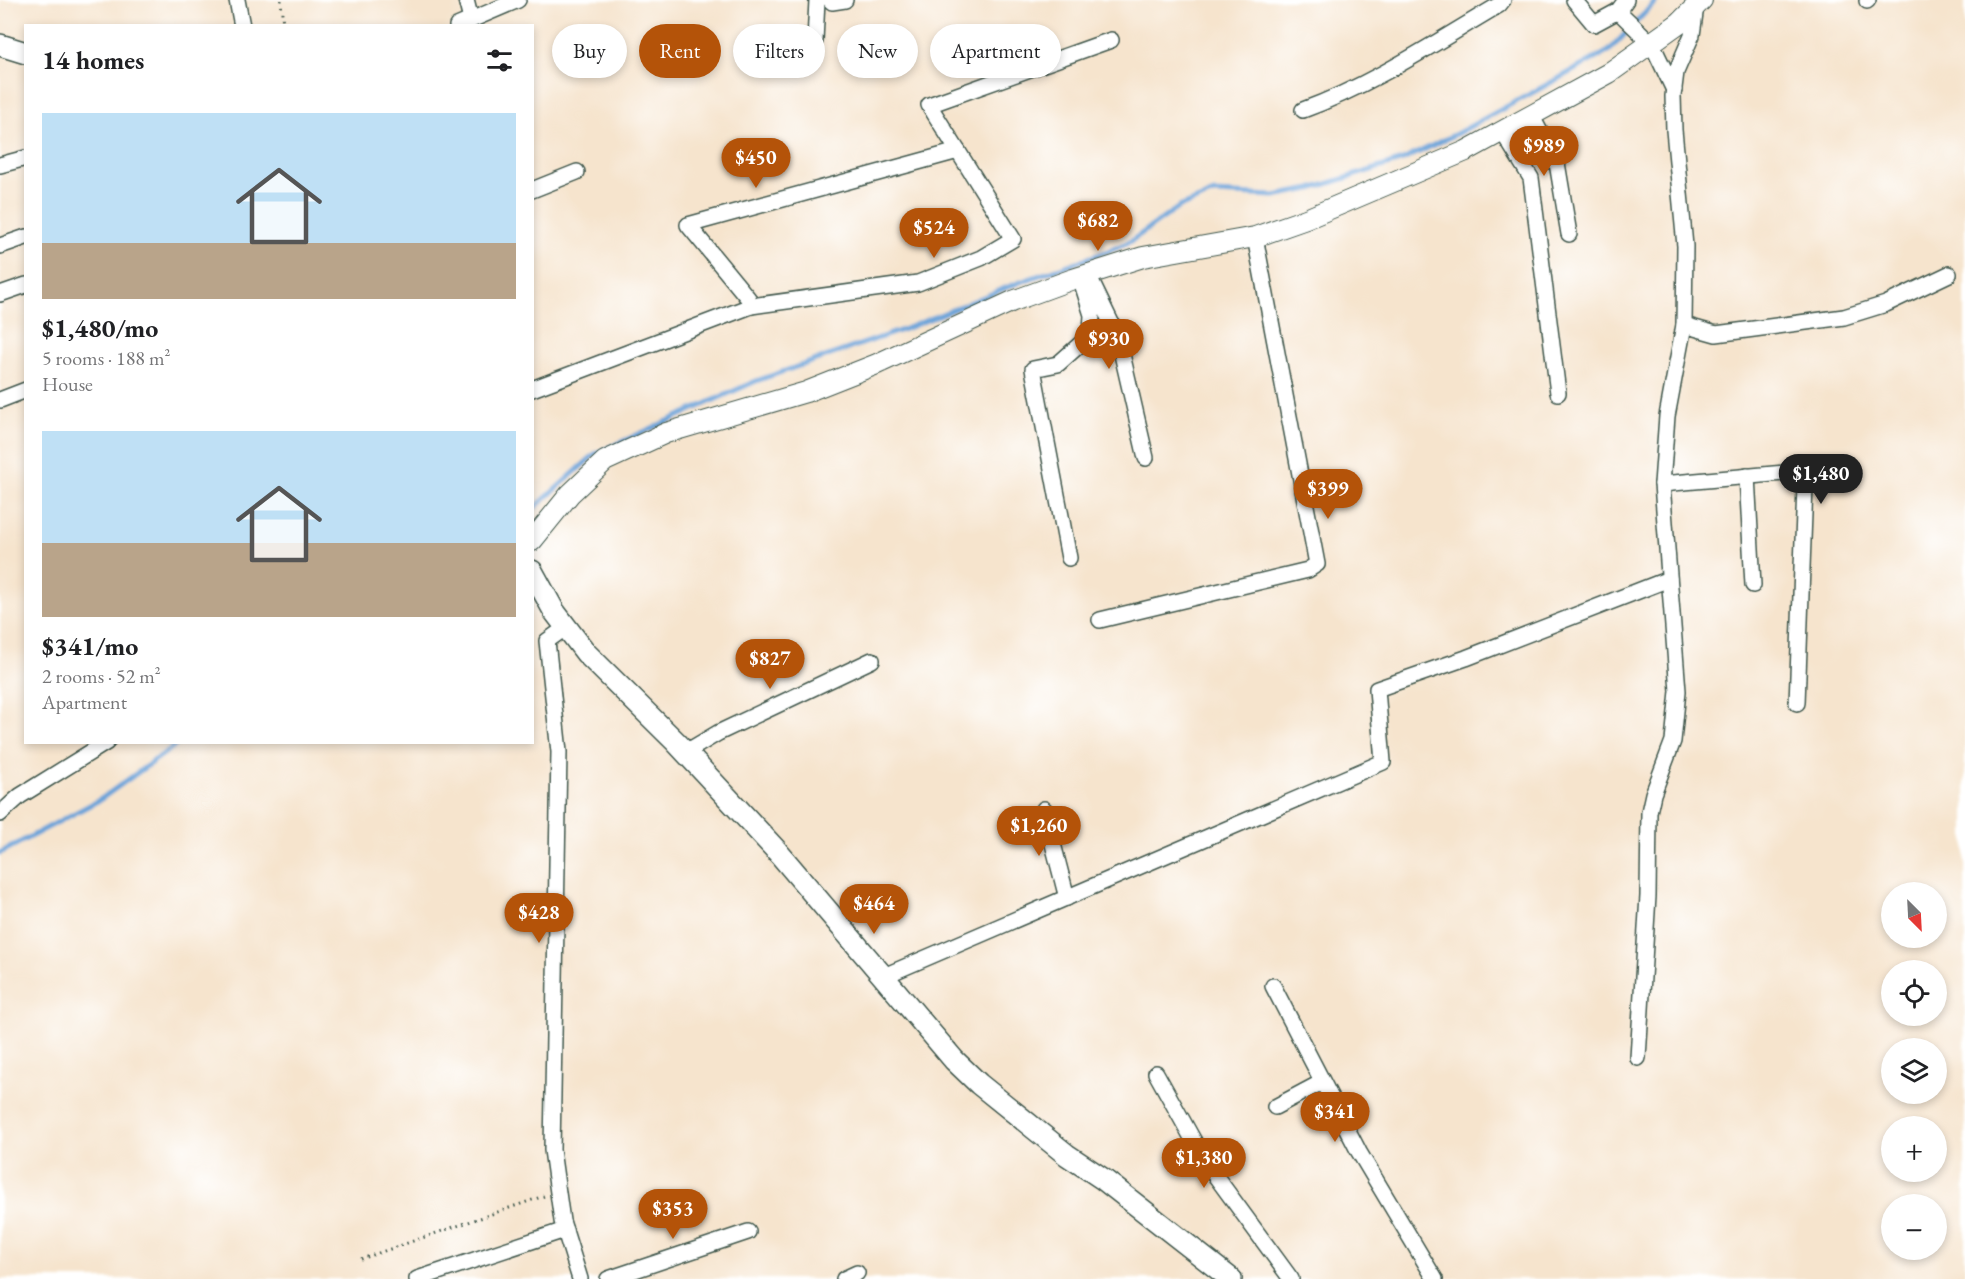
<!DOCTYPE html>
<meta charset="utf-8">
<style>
:root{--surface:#fff;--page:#f2f2f2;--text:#202124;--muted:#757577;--accent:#b45309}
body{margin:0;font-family:"EB Garamond",serif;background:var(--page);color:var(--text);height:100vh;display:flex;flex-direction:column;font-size:22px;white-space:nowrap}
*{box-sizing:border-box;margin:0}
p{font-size:20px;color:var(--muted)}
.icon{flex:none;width:33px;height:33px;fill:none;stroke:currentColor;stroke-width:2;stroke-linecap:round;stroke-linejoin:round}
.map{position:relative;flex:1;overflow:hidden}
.details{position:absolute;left:24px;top:24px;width:510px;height:720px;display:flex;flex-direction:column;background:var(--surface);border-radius:0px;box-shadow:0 3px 9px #0003}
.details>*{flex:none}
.top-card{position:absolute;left:552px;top:24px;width:570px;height:54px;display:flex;gap:12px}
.needle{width:39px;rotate:156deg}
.controls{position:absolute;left:1881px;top:882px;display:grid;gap:12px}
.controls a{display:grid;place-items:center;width:66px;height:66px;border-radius:50%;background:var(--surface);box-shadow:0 3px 9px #0003;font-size:30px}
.price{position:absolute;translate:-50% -51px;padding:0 14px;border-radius:21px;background:var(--accent);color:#fff;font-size:20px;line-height:39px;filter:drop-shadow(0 2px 3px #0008)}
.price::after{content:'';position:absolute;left:50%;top:36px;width:18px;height:14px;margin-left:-9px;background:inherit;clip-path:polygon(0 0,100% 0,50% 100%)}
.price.on{background:#222;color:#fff}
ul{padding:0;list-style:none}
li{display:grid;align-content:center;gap:12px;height:318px;padding:0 18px}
li span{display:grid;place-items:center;height:186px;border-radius:0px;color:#555}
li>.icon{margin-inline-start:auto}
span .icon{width:108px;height:108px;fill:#fffc;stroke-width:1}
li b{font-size:26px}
h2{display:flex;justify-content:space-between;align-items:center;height:72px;padding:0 18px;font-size:26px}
.pill{padding:0 21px;border-radius:27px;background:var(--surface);box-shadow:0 3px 9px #0003;font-size:21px;line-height:54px}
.pill.on{background:var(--accent);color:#fff}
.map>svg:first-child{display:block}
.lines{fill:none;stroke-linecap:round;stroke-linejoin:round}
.stream{stroke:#6ba3d9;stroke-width:5}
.minor-casing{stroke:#3f564b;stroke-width:18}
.tertiary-casing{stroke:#3f564b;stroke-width:22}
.secondary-casing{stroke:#3f564b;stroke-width:24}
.path{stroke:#3f564b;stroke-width:3;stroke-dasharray:1.5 4.5;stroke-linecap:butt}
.minor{stroke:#fff;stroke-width:15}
.tertiary{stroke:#fff;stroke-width:20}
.secondary{stroke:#fff;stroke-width:21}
</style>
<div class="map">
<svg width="1965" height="1279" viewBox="0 0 1965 1279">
<rect width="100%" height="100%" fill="#fff"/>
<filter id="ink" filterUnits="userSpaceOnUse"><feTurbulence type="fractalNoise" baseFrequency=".0167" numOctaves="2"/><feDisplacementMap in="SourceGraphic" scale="12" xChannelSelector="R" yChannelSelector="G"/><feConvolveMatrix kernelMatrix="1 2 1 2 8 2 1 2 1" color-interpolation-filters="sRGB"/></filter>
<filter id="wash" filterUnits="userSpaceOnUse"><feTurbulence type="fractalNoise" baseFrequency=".008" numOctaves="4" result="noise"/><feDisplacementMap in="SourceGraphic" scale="24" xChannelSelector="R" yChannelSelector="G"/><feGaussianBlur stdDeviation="1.35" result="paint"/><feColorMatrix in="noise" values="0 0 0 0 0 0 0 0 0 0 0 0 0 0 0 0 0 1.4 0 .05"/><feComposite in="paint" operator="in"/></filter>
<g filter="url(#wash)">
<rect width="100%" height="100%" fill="#f6e4cd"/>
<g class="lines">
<g class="stream">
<polyline points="532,510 595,454 756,381 905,329 1020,282 1111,250 1131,241 1179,207 1214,193 1274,196 1311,189 1403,160 1458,133 1609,51 1657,0"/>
<polyline points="0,853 101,799 180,742"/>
</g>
</g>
</g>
<g filter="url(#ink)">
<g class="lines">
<defs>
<g id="minor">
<polyline points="237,0 242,26"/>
<polyline points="466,0 471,20"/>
<polyline points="830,0 832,2 845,0"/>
<polyline points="1574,0 1594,24 1618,11 1626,0"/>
<polyline points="1867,1 1868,0"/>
<polyline points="1618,11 1652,44 1674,90"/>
<polyline points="457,26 518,0"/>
<polyline points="815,41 817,0"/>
<path d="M1303,110C1372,85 1436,42 1499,5L1503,0"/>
<polyline points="1531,115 1557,163 1569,234"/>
<polyline points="1502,131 1531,178 1558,393"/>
<polyline points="0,165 26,158"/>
<polyline points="532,190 577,172"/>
<polyline points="0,246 26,237"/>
<polyline points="1088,275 1118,337 1146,458"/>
<polyline points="0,294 26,285"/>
<polyline points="751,306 748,298 688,225 958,151"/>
<polyline points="1684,325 1716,334 1844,317 1886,304 1949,274"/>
<polyline points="532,389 751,306 918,283 981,258 1013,239 929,105 1111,40"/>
<polyline points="0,400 26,390"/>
<polyline points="1747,476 1753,585"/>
<polyline points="1662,484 1796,472 1805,486 1797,703"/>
<polyline points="1069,558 1033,369 1058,364 1086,339 1091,331 1092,315 1080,277"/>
<polyline points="1100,620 1308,570 1317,564 1255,237"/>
<polyline points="565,628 547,641 559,752 552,1150 562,1221 580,1279"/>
<polyline points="686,752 718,733 872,660"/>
<polyline points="1044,809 1067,898"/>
<polyline points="0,814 20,796 107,742"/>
<polyline points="884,976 1383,762 1377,689 1466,658 1669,579"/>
<polyline points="1273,986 1359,1152 1435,1279"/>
<polyline points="1638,1058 1648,896 1649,812 1653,794 1673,741 1678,691 1662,484 1667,416 1684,325 1685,246 1674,130 1673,96 1676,72 1692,35 1696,6"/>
<polyline points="1156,1073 1206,1163 1291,1279"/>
<polyline points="1275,1107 1322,1082"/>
<polyline points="417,1279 565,1230"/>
<polyline points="608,1279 748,1232"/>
<polyline points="844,1279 857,1273"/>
</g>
<polyline id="tertiary" points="532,541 570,494 605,461 666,433 806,392 877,364 1013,301 1073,279 1143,257 1255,237 1306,219 1466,151 1609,73 1679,23 1702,0"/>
<g id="secondary">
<polyline points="0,45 26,53"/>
<polyline points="532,571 554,611 586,653 676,742 777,851 954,1060 979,1084 1067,1155 1103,1179 1231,1279"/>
</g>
</defs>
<use href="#minor" class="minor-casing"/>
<use href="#tertiary" class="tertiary-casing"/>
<use href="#secondary" class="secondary-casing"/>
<g class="path">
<polyline points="281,0 283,26"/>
<polyline points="361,1259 544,1196"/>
</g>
<use href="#minor" class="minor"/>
<use href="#tertiary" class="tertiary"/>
<use href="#secondary" class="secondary"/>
</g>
</g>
</svg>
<div class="controls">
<a><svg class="needle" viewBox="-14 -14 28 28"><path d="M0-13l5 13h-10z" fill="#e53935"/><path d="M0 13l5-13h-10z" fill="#757577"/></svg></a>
<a><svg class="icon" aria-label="locate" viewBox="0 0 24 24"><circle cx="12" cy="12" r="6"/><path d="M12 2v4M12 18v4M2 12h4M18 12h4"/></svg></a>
<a><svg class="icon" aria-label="layers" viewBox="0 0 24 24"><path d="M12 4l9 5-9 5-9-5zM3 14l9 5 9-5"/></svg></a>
<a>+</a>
<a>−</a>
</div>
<b class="price" style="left:1544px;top:177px">$989</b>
<b class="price" style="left:756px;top:189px">$450</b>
<b class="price" style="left:1098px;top:252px">$682</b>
<b class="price" style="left:934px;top:259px">$524</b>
<b class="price" style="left:1109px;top:370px">$930</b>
<b class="price on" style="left:1821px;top:505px">$1,480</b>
<b class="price" style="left:1328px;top:520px">$399</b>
<b class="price" style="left:770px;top:690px">$827</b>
<b class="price" style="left:1039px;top:857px">$1,260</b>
<b class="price" style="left:874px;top:935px">$464</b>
<b class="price" style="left:539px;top:944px">$428</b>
<b class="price" style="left:1335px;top:1143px">$341</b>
<b class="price" style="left:1204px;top:1189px">$1,380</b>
<b class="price" style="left:673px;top:1240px">$353</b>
<div class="top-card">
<a class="pill">Buy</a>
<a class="pill on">Rent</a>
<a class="pill">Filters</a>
<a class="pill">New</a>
<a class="pill">Apartment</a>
</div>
<section class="details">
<h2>14 homes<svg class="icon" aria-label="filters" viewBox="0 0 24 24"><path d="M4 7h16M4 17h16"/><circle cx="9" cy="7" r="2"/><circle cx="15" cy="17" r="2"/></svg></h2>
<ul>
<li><span style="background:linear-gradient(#bfe0f5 70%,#b9a48a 0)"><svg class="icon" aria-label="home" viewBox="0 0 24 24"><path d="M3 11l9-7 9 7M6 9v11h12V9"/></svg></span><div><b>$1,480/mo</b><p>5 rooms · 188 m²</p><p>House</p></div></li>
<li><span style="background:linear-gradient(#bfe0f5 60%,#b9a48a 0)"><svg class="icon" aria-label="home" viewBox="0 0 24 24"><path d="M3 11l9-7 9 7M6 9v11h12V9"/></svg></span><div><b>$341/mo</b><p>2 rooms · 52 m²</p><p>Apartment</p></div></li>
</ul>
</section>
</div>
